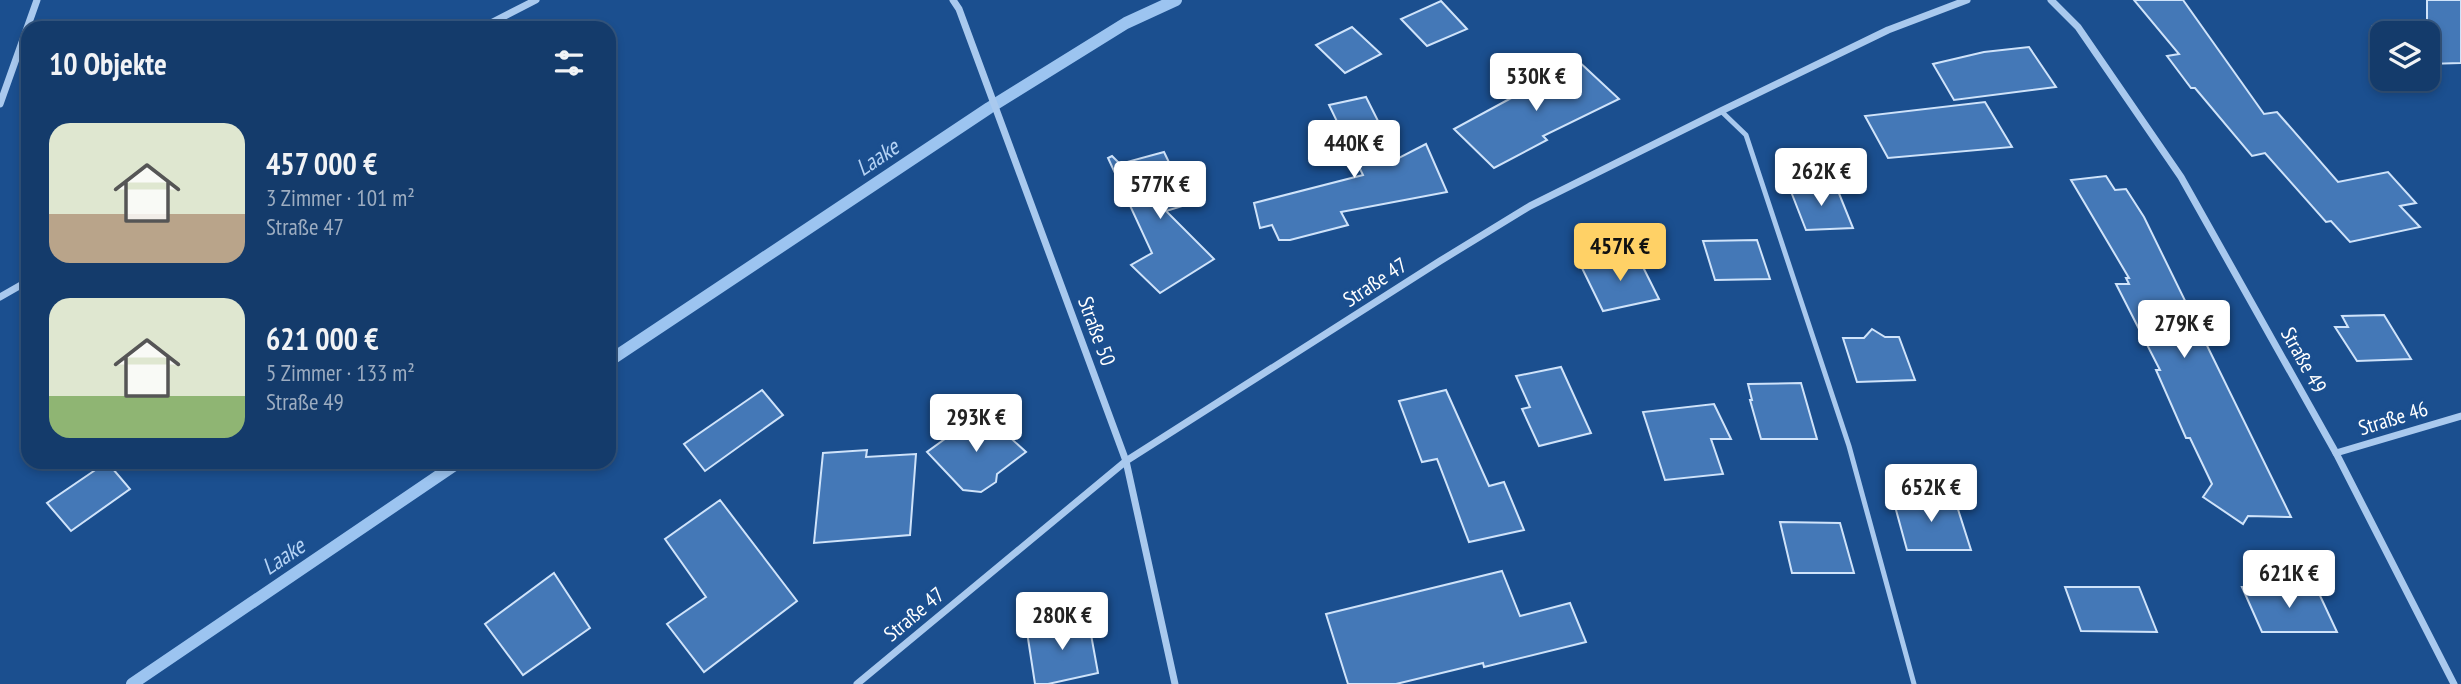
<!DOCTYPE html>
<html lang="de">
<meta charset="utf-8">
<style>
:root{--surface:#143b6b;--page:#1d4271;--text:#f1f3f6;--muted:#9dadc1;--line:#33557e;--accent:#ffd166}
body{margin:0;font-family:"PT Sans Narrow",sans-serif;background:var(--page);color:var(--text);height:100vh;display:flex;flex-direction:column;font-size:26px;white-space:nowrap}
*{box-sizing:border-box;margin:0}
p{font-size:23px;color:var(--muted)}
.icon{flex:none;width:38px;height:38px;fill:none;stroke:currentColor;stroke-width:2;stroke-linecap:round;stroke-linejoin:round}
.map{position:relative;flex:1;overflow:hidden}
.side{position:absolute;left:21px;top:21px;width:595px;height:448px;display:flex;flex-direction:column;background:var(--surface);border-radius:21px;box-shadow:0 4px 10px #0003,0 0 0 2px var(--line)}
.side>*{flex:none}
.buttons{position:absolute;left:2370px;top:21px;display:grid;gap:14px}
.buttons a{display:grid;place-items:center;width:70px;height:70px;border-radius:14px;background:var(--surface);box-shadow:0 4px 10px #0003,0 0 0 2px var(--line);font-size:35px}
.price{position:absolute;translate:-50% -60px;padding:0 16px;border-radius:7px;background:#fff;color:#222;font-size:23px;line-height:46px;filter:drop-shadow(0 2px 4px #0008)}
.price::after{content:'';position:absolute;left:50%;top:42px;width:21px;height:16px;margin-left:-10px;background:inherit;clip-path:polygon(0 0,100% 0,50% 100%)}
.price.on{background:var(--accent);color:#111}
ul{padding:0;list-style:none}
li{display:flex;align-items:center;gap:21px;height:175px;padding:0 28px}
li span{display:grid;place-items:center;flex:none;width:196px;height:140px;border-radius:21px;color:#555}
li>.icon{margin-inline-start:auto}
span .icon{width:84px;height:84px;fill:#fffc;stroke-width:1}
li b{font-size:30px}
h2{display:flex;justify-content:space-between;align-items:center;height:84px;padding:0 28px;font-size:30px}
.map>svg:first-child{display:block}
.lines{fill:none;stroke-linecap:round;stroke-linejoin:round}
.stream{stroke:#9cc4f0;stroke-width:12}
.building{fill:#4478b7;stroke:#cfe3fa;stroke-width:2}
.service{stroke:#a9c9ee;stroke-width:5}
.minor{stroke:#a9c9ee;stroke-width:7}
.labels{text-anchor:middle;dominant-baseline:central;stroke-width:7;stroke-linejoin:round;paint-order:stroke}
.street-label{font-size:21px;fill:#fff;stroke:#1b4f8f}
.water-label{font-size:23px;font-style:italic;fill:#b5d3f5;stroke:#1b4f8f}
</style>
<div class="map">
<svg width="2461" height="684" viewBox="0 0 2461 684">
<rect width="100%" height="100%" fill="#1b4f8f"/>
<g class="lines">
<g class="stream">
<polyline points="609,361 989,108 1126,23 1176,0"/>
<polyline points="132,684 459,462"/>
</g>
</g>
<g class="building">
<polygon points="2134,0 2183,0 2264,114 2277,112 2338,182 2388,172 2416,203 2400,206 2420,227 2350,242 2331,221 2326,222 2265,153 2252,156 2195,88 2191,88 2167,56 2179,54"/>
<polygon points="2427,0 2461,0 2461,63 2427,64 2427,33 2382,33 2382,39 2373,26 2427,21"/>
<polygon points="1441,1 1467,29 1427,46 1401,19"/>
<polygon points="1352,27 1381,54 1345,73 1316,45"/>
<polygon points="2029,47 2056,87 1954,100 1933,64 1984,52"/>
<polygon points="1575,58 1619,99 1543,136 1547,140 1494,168 1454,129 1526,90 1522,86"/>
<polygon points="1366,97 1397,159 1426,144 1447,192 1341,212 1348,225 1290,240 1279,240 1272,225 1260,228 1254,203 1363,175 1329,105"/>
<polygon points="1985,102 2012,147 1888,158 1865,116"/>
<polygon points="1164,152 1189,204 1166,211 1214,259 1160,293 1131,265 1152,253 1108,158 1112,156 1120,164"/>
<polygon points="2106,176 2115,190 2126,189 2144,217 2291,517 2248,516 2243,524 2203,497 2212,484 2190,438 2186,438 2156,370 2160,370 2116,284 2129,284 2126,278 2129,278 2071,180"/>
<polygon points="1836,186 1853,228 1806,230 1790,189"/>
<polygon points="1757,240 1770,279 1715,280 1703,241"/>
<polygon points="1637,255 1659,299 1603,311 1581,266"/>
<polygon points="2384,315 2411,359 2357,361 2335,327 2348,327 2342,316"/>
<polygon points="1872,329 1885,337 1899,337 1915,380 1857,382 1843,338 1864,338"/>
<polygon points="1561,367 1591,433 1539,446 1522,409 1530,407 1516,376"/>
<polygon points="1801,383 1817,439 1761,439 1750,400 1752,400 1748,384"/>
<polygon points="762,390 783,415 705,471 684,444"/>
<polygon points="1446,390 1489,486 1504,482 1524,530 1469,542 1437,459 1422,462 1399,401"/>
<polygon points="1714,404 1731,439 1711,439 1723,474 1665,480 1643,412"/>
<polygon points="982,412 1026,452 997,474 996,482 981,492 963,490 927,452"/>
<polygon points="867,450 866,457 916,454 910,535 814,543 823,453"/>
<polygon points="107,462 130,489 71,531 47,503"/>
<polygon points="1917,490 1932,500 1955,500 1971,550 1907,550 1893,499 1909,500"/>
<polygon points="720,500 797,601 704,672 667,624 706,597 665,539"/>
<polygon points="1780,522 1840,523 1854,573 1792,573"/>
<polygon points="1502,571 1520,616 1570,603 1586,642 1484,667 1483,663 1396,684 1348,684 1326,614"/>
<polygon points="554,573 590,628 523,675 485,624"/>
<polygon points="2065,587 2139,587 2157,632 2081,631"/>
<polygon points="2242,587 2316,587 2337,632 2262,632"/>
<polygon points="1088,618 1098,673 1048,684 1035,684 1027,632"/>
</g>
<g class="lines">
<polyline class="service" points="1721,111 1746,135 1849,446 1914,684"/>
<g class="minor">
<polyline points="953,0 959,9 1126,461 1175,684"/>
<polyline points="2051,0 2078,27 2181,177 2336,453 2454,684"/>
<polyline points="481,28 536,0"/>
<polyline points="0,104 37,0"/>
<polyline points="0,297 28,281"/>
<polyline points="2336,453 2461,416"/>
<polyline points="857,684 1126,461 1440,261 1530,206 1721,111 1888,30 1967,0"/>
</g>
</g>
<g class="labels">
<g class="street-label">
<text transform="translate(1375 282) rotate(-33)">Straße 47</text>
<text transform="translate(1097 331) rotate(70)">Straße 50</text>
<text transform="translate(2304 360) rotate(61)">Straße 49</text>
<text transform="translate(2393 418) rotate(-17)">Straße 46</text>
<text transform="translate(914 614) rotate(-40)">Straße 47</text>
</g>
<g class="water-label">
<text transform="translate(877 157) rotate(-34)">Laake</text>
<text transform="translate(283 556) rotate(-34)">Laake</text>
</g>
</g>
</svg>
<div class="buttons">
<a><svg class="icon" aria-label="layers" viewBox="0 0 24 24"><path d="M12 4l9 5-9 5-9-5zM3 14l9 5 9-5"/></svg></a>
</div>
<b class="price" style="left:1536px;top:113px">530K €</b>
<b class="price" style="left:1354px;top:180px">440K €</b>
<b class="price" style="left:1821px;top:208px">262K €</b>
<b class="price" style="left:1160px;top:221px">577K €</b>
<b class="price on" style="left:1620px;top:283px">457K €</b>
<b class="price" style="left:2184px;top:360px">279K €</b>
<b class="price" style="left:976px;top:454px">293K €</b>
<b class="price" style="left:1931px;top:524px">652K €</b>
<b class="price" style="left:2289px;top:610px">621K €</b>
<b class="price" style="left:1062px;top:652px">280K €</b>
<section class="side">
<h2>10 Objekte<svg class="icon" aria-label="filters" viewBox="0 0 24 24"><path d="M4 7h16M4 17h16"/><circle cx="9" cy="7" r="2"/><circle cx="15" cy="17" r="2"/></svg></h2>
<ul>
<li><span style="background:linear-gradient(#dfe7d0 65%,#b9a48a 0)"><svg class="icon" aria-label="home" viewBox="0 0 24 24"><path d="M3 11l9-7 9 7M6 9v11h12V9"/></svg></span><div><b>457 000 €</b><p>3 Zimmer · 101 m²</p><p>Straße 47</p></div></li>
<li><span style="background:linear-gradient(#dfe7d0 70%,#8fb573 0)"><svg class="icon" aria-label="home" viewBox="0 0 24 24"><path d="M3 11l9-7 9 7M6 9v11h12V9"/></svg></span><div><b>621 000 €</b><p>5 Zimmer · 133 m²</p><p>Straße 49</p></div></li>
</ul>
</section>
</div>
